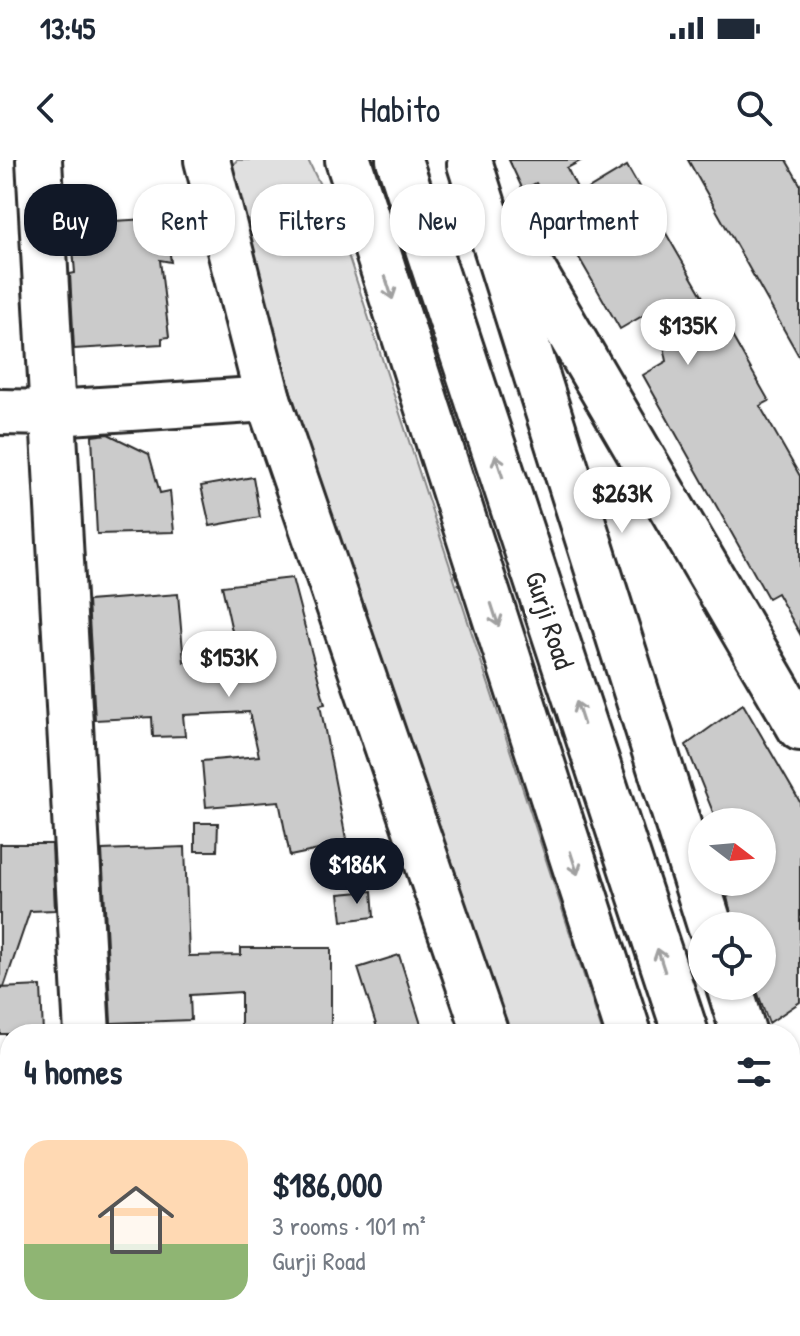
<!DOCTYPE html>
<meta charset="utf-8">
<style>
:root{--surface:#fff;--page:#f2f2f3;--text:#1f2937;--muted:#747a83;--line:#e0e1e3;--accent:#111827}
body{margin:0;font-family:"Patrick Hand",sans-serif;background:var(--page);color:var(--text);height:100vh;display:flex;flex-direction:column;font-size:30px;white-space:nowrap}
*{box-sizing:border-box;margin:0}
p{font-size:26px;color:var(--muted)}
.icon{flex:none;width:44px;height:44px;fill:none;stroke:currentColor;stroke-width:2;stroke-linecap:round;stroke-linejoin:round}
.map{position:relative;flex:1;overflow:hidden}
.sheet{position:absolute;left:0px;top:864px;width:800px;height:312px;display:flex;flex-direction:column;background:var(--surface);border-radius:32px 32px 0 0;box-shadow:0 2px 6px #0004}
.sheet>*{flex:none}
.top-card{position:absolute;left:24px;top:24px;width:752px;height:72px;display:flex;gap:16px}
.needle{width:52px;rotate:106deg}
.fabs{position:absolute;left:688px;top:648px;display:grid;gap:16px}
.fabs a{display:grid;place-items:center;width:88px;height:88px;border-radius:50%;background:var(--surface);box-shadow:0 2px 6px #0004;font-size:40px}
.price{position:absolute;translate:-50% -68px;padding:0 18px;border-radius:28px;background:#fff;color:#222;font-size:26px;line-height:52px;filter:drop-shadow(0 2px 4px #0008)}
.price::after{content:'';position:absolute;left:50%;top:48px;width:24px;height:18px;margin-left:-12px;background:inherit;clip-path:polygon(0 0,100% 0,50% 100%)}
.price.selected{background:var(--accent);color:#fff}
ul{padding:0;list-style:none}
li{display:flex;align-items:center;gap:24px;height:200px;padding:0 24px}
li+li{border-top:2px solid var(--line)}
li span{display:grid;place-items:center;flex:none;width:224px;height:160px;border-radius:24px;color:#555}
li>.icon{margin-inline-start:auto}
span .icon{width:96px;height:96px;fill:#fffc;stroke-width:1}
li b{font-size:34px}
h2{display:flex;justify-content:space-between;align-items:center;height:96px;padding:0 24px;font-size:34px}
.tag{padding:0 28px;border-radius:32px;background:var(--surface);box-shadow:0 2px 6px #0004;font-size:28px;line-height:72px}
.tag.selected{background:var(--accent);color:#fff}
.status{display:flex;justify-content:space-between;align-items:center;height:56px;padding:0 40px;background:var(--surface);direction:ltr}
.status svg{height:22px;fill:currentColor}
header{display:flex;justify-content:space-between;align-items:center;height:104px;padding:0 24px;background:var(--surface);font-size:36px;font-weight:600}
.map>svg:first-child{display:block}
.green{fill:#e0e0e0;stroke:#868686;stroke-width:2}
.building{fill:#cbcbcb;stroke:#2b2b2b;stroke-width:2}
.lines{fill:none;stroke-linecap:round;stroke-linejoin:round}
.minor-casing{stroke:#2b2b2b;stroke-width:50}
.major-casing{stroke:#2b2b2b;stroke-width:50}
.highway-casing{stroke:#2b2b2b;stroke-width:50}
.minor{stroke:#fff;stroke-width:44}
.major{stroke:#fff;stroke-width:44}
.highway{stroke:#fff;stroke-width:44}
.oneway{stroke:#a0a0a0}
.labels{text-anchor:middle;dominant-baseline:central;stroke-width:8;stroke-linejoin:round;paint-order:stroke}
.street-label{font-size:28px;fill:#2b2b2b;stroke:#fff}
</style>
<div class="status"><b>13:45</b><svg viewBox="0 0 49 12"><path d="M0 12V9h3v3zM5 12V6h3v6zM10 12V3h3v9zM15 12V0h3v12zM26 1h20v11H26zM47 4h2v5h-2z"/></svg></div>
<header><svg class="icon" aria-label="back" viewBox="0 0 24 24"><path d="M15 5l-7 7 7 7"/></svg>Habito<svg class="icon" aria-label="search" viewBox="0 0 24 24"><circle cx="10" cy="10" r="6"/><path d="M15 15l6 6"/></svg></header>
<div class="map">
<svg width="800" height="1176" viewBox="0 0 800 1176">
<rect width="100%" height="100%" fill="#fff"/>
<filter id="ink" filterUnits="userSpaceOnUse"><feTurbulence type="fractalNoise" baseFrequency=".0125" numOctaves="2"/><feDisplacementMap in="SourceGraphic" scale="16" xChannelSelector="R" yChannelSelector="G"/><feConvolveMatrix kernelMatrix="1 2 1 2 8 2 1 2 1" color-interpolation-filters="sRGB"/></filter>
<g filter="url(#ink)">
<g class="green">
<polygon points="237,0 308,0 336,58 603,874 505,874 463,758 282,204 229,9"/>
<polygon points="610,1166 705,1166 709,1176 614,1176"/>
</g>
<g class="building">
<polygon points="509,0 582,0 567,8 580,34 627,6 715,158 720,155 769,241 760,246 800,316 800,474 777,433 768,438 643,215 667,201 656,148 620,169 536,23 523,30"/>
<polygon points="688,0 786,0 800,24 800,198"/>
<polygon points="165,58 171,102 160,100 169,177 162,178 162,184 74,189 70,114 75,113 72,76 80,76 79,63"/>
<polygon points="108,274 149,294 160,333 170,331 174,372 97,374 92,276"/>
<polygon points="253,317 260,357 210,366 201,326"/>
<polygon points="292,418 325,544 320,545 347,684 290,696 279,641 206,647 202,601 259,596 249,552 183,555 185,576 153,577 152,557 95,560 88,441 178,434 184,502 238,498 222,426"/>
<polygon points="743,544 800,642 800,842 769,863 755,826 762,826 762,766 734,766 727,737 753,722 762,722 762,662 717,662 686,585"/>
<polygon points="195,663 218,663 217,691 195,691"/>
<polygon points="0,684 52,684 55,750 30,751 4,827 0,826"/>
<polygon points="185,687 189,796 241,795 241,788 331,788 331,874 241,873 241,832 190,835 191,860 111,863 102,690"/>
<polygon points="372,731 374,757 342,761 339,734"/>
<polygon points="399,795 424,874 379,874 358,808"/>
<polygon points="41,826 43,874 0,874 0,828"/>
</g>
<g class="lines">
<defs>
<g id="minor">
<polyline points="39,0 87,874"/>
<polyline points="470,4 710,766"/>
<polyline points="510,71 800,568"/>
<polyline points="0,252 54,253 268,239"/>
<polyline points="729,826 744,874"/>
<polyline points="790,1019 800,1043"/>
<polyline points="103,1166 103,1176"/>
<polyline points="408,1166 408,1176"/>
</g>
<g id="major">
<polyline points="207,0 268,239 486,874"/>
<polyline points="0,1077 10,1076"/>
<polyline points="584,1166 588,1176"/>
</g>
<g id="highway">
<polyline points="348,0 629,874"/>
<polyline points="399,0 686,874"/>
<polyline points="727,1166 731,1176"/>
<polyline points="783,1166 787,1176"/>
</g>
</defs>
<use href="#minor" class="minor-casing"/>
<use href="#major" class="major-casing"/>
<use href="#highway" class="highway-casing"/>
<use href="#minor" class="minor"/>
<use href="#major" class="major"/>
<use href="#highway" class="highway"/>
</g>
<defs><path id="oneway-shaft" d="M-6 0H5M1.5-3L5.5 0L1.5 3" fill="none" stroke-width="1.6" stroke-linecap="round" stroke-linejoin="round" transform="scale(2)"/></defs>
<g class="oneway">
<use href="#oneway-shaft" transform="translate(389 128) rotate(72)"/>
<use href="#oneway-shaft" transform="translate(499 306) rotate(-108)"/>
<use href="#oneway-shaft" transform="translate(495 455) rotate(72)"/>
<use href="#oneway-shaft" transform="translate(580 553) rotate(-108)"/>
<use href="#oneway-shaft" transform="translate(574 703) rotate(72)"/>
<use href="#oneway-shaft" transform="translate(661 800) rotate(-108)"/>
</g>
</g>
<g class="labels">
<g class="street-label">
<text transform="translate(550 460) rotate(72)">Gurji Road</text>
</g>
</g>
</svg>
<div class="fabs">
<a><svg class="needle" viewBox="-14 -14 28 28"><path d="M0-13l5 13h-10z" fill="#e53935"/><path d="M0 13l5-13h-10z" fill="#747a83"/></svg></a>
<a><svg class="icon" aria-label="locate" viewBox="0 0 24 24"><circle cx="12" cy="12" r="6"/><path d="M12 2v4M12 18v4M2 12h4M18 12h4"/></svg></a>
</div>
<b class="price" style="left:688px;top:207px">$135K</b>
<b class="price" style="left:622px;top:375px">$263K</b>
<b class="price" style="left:229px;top:539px">$153K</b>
<b class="price selected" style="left:357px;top:746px">$186K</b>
<div class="top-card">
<a class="tag selected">Buy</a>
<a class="tag">Rent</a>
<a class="tag">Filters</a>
<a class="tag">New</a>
<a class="tag">Apartment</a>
</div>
<section class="sheet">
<h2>4 homes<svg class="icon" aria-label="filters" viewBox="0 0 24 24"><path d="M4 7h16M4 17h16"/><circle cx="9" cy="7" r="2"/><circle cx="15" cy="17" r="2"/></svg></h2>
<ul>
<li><span style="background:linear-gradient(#ffd9b3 65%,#8fb573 0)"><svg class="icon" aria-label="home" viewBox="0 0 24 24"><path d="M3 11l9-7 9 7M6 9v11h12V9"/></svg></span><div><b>$186,000</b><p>3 rooms · 101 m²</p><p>Gurji Road</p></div></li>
</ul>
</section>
</div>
